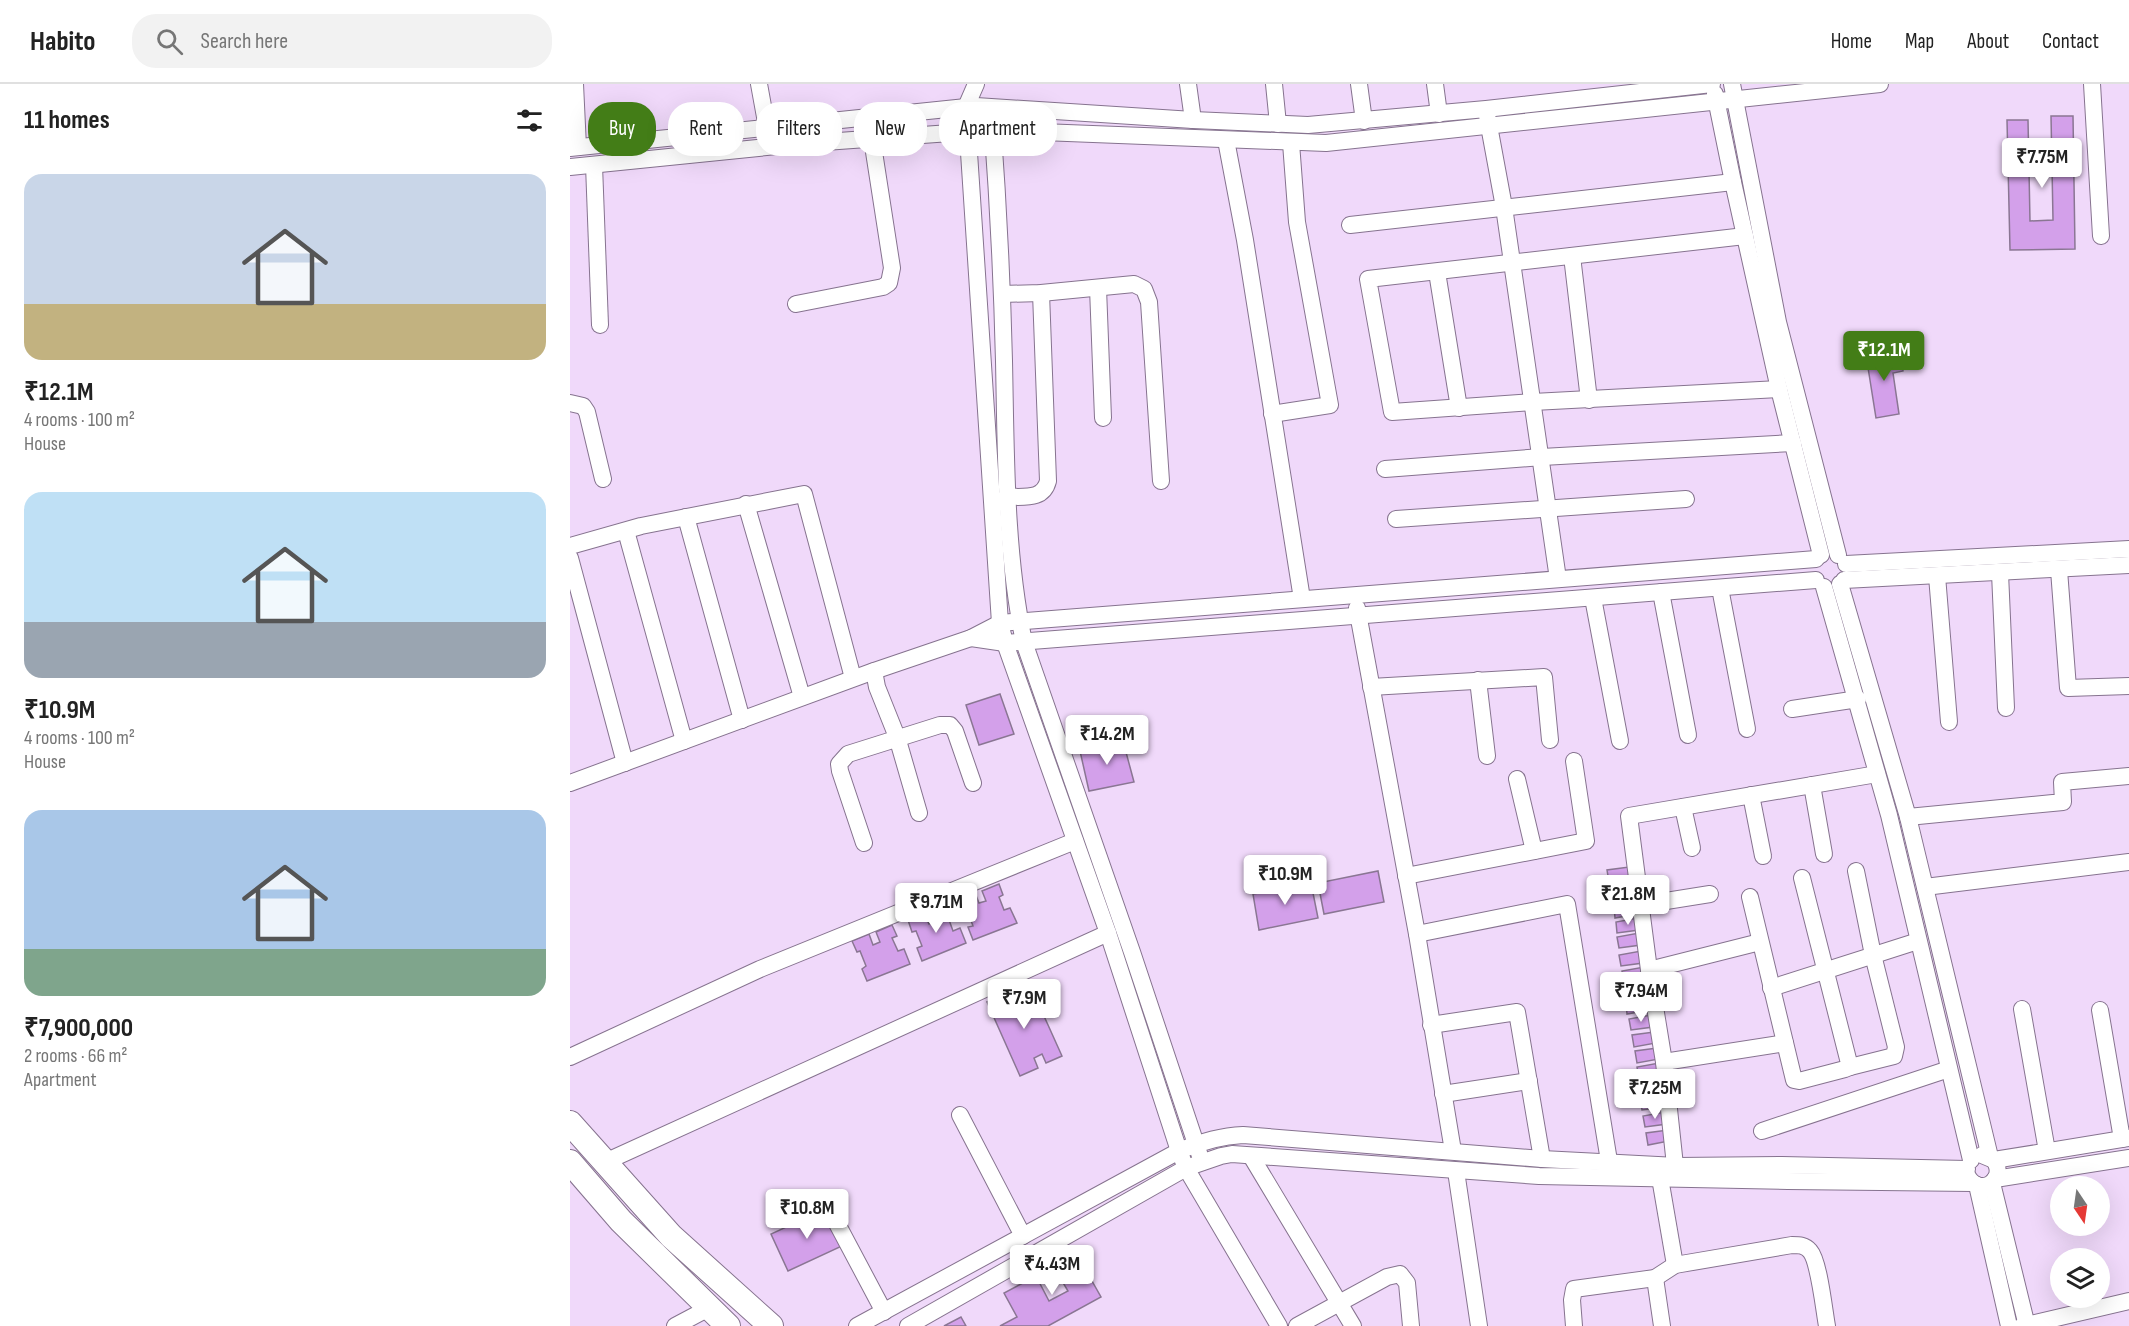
<!DOCTYPE html>
<meta charset="utf-8">
<style>
:root{--surface:#fff;--page:#f2f2f2;--text:#222;--muted:#767676;--line:#e0e0e0;--accent:#437d17}
body{margin:0;font-family:"Sofia Sans Condensed",sans-serif;background:var(--page);color:var(--text);height:100vh;display:flex;flex-direction:column;font-size:22px;white-space:nowrap}
*{box-sizing:border-box;margin:0}
p{font-size:20px;color:var(--muted)}
.icon{flex:none;width:33px;height:33px;fill:none;stroke:currentColor;stroke-width:2;stroke-linecap:round;stroke-linejoin:round}
.map{position:relative;flex:1;overflow:hidden}
.panel{display:flex;flex-direction:column;background:var(--surface);width:570px}
.panel>*{flex:none}
.guide{position:absolute;left:18px;top:18px;width:570px;height:54px;display:flex;gap:12px}
.needle{width:39px;rotate:167deg}
.fabs{position:absolute;left:1480px;top:1092px;display:grid;gap:12px}
.fabs a{display:grid;place-items:center;width:60px;height:60px;border-radius:50%;background:var(--surface);box-shadow:0 6px 24px #0002;font-size:30px}
.price{position:absolute;translate:-50% -51px;padding:0 14px;border-radius:6px;background:#fff;color:#222;font-size:20px;line-height:39px;filter:drop-shadow(0 2px 3px #0008)}
.price::after{content:'';position:absolute;left:50%;top:36px;width:18px;height:14px;margin-left:-9px;background:inherit;clip-path:polygon(0 0,100% 0,50% 100%)}
.price.active{background:var(--accent);color:#fff}
ul{padding:0;list-style:none}
li{display:grid;align-content:center;gap:12px;height:318px;padding:0 24px}
li span{display:grid;place-items:center;height:186px;border-radius:18px;color:#555}
li>.icon{margin-inline-start:auto}
span .icon{width:108px;height:108px;fill:#fffc;stroke-width:1}
li b{font-size:26px}
h2{display:flex;justify-content:space-between;align-items:center;height:72px;padding:0 24px;font-size:26px}
.chip{padding:0 21px;border-radius:24px;background:var(--surface);box-shadow:0 6px 24px #0002;font-size:21px;line-height:54px}
.chip.active{background:var(--accent);color:#fff}
header{display:flex;align-items:center;gap:36px;box-sizing:border-box;height:84px;padding:0 30px;background:var(--surface);border-bottom:2px solid var(--line)}
header strong{font-size:28px}
nav{display:flex;gap:33px;margin-inline-start:auto;font-size:21px}
.search{width:420px;height:54px;background:var(--page);display:flex;align-items:center;gap:15px;box-sizing:border-box;padding:0 21px;border-radius:24px;color:var(--muted);font-size:22px}
main{display:flex;flex:1;min-height:0}
.map>svg:first-child{display:block}
.building{fill:#d3a0ea;stroke:#8a7693;stroke-width:1.5}
.lines{fill:none;stroke-linecap:round;stroke-linejoin:round}
.minor-casing{stroke:#86738f;stroke-width:18}
.highway-casing{stroke:#86738f;stroke-width:26}
.minor{stroke:#fff;stroke-width:16}
.highway{stroke:#fff;stroke-width:24}
</style>
<header>
<strong>Habito</strong>
<div class="search"><svg class="icon" aria-label="search" viewBox="0 0 24 24"><circle cx="10" cy="10" r="6"/><path d="M15 15l6 6"/></svg>Search here</div>
<nav><a>Home</a><a>Map</a><a>About</a><a>Contact</a></nav>
</header>
<main>
<section class="panel">
<h2>11 homes<svg class="icon" aria-label="filters" viewBox="0 0 24 24"><path d="M4 7h16M4 17h16"/><circle cx="9" cy="7" r="2"/><circle cx="15" cy="17" r="2"/></svg></h2>
<ul>
<li><span style="background:linear-gradient(#c9d6e8 70%,#c2b280 0)"><svg class="icon" aria-label="home" viewBox="0 0 24 24"><path d="M3 11l9-7 9 7M6 9v11h12V9"/></svg></span><div><b>₹12.1M</b><p>4 rooms · 100 m²</p><p>House</p></div></li>
<li><span style="background:linear-gradient(#bfe0f5 70%,#9aa5b1 0)"><svg class="icon" aria-label="home" viewBox="0 0 24 24"><path d="M3 11l9-7 9 7M6 9v11h12V9"/></svg></span><div><b>₹10.9M</b><p>4 rooms · 100 m²</p><p>House</p></div></li>
<li><span style="background:linear-gradient(#a9c7e8 75%,#7fa58c 0)"><svg class="icon" aria-label="home" viewBox="0 0 24 24"><path d="M3 11l9-7 9 7M6 9v11h12V9"/></svg></span><div><b>₹7,900,000</b><p>2 rooms · 66 m²</p><p>Apartment</p></div></li>
</ul>
</section>
<div class="map">
<svg width="1559" height="1242" viewBox="0 0 1559 1242">
<rect width="100%" height="100%" fill="#f0d9fa"/>
<g class="building">
<polygon points="1481,32 1503,32 1505,165 1440,166 1437,36 1458,36 1460,137 1483,136"/>
<polygon points="1330,266 1333,287 1323,289 1329,330 1306,334 1296,271"/>
<polygon points="430,610 444,650 409,661 396,621"/>
<polygon points="553,657 564,698 519,707 510,667"/>
<polygon points="1059,783 1060,794 1039,798 1037,786"/>
<polygon points="808,787 814,818 754,830 748,799"/>
<polygon points="741,799 748,834 689,846 683,810"/>
<polygon points="429,800 433,811 429,813 434,826 440,824 447,839 403,856 398,843 403,842 397,826 393,827 389,815 405,809 409,819 416,817 412,807"/>
<polygon points="1063,801 1065,813 1042,816 1041,805"/>
<polygon points="1066,819 1067,830 1045,834 1044,822"/>
<polygon points="378,821 382,831 378,833 383,847 390,844 396,859 352,877 347,864 352,862 346,847 342,848 338,836 354,830 359,840 365,837 361,827"/>
<polygon points="1068,834 1069,846 1047,849 1046,838"/>
<polygon points="322,841 327,852 322,854 328,867 334,865 340,880 297,897 292,885 296,882 290,867 287,868 282,857 299,850 303,861 310,858 306,848"/>
<polygon points="1069,849 1071,861 1049,864 1047,853"/>
<polygon points="1071,867 1073,879 1051,882 1049,871"/>
<polygon points="1074,883 1076,895 1054,898 1052,887"/>
<polygon points="1077,900 1079,911 1057,915 1055,903"/>
<polygon points="460,901 492,972 476,979 472,970 464,974 468,984 450,992 417,918 437,910 441,919 444,918 441,910"/>
<polygon points="1078,915 1080,926 1057,930 1056,918"/>
<polygon points="1081,931 1083,943 1061,946 1059,935"/>
<polygon points="1084,948 1086,959 1064,963 1062,951"/>
<polygon points="1087,964 1089,975 1067,979 1065,967"/>
<polygon points="1089,979 1091,991 1069,994 1067,983"/>
<polygon points="1091,995 1093,1006 1071,1010 1069,998"/>
<polygon points="1093,1011 1094,1023 1072,1026 1070,1015"/>
<polygon points="1095,1028 1097,1040 1075,1043 1073,1032"/>
<polygon points="1098,1046 1099,1057 1078,1061 1076,1049"/>
<polygon points="255,1125 272,1162 218,1187 201,1150"/>
<polygon points="505,1167 531,1213 478,1242 430,1242 447,1233 434,1209 466,1192 479,1217 498,1207 482,1180"/>
<polygon points="391,1233 396,1242 374,1242"/>
</g>
<g class="lines">
<defs>
<g id="minor">
<polyline points="5,0 8,63"/>
<polyline points="189,0 197,44"/>
<polyline points="406,0 396,23 430,539 435,559 538,849 609,1067 616,1084 709,1242"/>
<polyline points="618,0 623,36"/>
<polyline points="704,0 708,40"/>
<polyline points="789,0 794,37"/>
<polyline points="865,0 869,30"/>
<polyline points="1162,0 1208,238 1268,471"/>
<polyline points="1522,0 1531,152"/>
<polyline points="1145,10 1163,98 1209,305 1251,471"/>
<polyline points="917,31 934,123 988,495"/>
<path d="M422,36C428,116 432,196 434,277C436,371 435,466 454,558L562,868L632,1078"/>
<polyline points="656,56 675,156 732,515"/>
<polyline points="0,64 406,22 623,36 738,41 916,25 1142,0"/>
<polyline points="24,81 30,241"/>
<polyline points="0,83 227,60 422,46 756,59 1310,0"/>
<polyline points="780,141 1163,98"/>
<polyline points="1175,152 798,195 822,328 963,318 1209,305"/>
<polyline points="1002,172 1019,316"/>
<polyline points="867,188 889,324"/>
<polyline points="528,204 533,334"/>
<polyline points="432,210 471,209 564,200 574,205 579,218 591,397"/>
<polyline points="226,220 313,203 319,199 322,184 302,55"/>
<polyline points="0,319 13,322 17,328 33,395"/>
<polyline points="702,330 760,321 727,138 721,59"/>
<polyline points="815,385 972,373 1223,359"/>
<path d="M436,413C453,412 473,417 478,397L471,209"/>
<polyline points="176,420 232,613"/>
<polyline points="116,433 172,636"/>
<polyline points="826,435 1116,415"/>
<polyline points="56,447 114,657"/>
<polyline points="0,462 71,442 234,410 283,594"/>
<polyline points="0,474 55,679"/>
<polyline points="1276,480 1559,465"/>
<polyline points="1489,486 1498,604 1559,602"/>
<polyline points="1430,489 1436,624"/>
<polyline points="1367,492 1379,638"/>
<polyline points="1274,496 1559,481"/>
<polyline points="1270,500 1338,733 1420,1073"/>
<polyline points="1254,503 1319,731 1401,1076"/>
<polyline points="1150,504 1177,645"/>
<polyline points="1091,508 1118,651"/>
<polyline points="1023,514 1050,657"/>
<polyline points="787,524 847,850 883,1067"/>
<polyline points="401,554 435,559 1246,496"/>
<polyline points="304,587 307,603 327,653 349,729"/>
<polyline points="908,596 917,672"/>
<polyline points="801,603 974,593 980,656"/>
<polyline points="1222,625 1288,615"/>
<polyline points="947,695 964,767"/>
<polyline points="0,699 304,587 401,554 430,539 1246,475"/>
<polyline points="1242,701 1254,770"/>
<polyline points="1181,711 1193,772"/>
<polyline points="1113,723 1122,764"/>
<polyline points="1338,733 1493,718 1492,698 1559,692"/>
<polyline points="294,759 270,687 269,680 278,670 370,641 380,641 385,647 403,699"/>
<polyline points="836,792 1016,757 1004,677"/>
<polyline points="1355,803 1559,778"/>
<polyline points="1180,813 1224,996 1229,997 1275,985 1280,983 1232,794"/>
<polyline points="1071,821 1140,810"/>
<polyline points="847,850 997,820 1039,1077"/>
<polyline points="1079,886 1190,858"/>
<polyline points="1201,904 1348,857"/>
<polyline points="1452,925 1477,1067"/>
<polyline points="1530,926 1552,1055"/>
<polyline points="861,941 947,928 972,1075"/>
<polyline points="0,973 190,885 505,757"/>
<polyline points="1094,978 1215,959"/>
<polyline points="1280,983 1324,972 1326,963 1303,871 1286,787"/>
<polyline points="873,1010 959,997"/>
<polyline points="390,1031 453,1152"/>
<polyline points="1192,1047 1379,985"/>
<polyline points="1412,1071 1424,1076 1559,1054"/>
<polyline points="681,1072 783,1242"/>
<polyline points="35,1078 538,849"/>
<polyline points="886,1087 909,1242"/>
<polyline points="1106,1091 1094,978 1079,886 1059,732 1307,690"/>
<path d="M1397,1091C1408,1114 1438,1097 1424,1076"/>
<polyline points="1090,1094 1105,1181"/>
<polyline points="1425,1095 1559,1074"/>
<polyline points="1422,1099 1457,1242"/>
<polyline points="1407,1101 1439,1242"/>
<polyline points="254,1115 314,1228"/>
<polyline points="1085,1194 1092,1242"/>
<polyline points="105,1242 139,1224"/>
<path d="M287,1242L609,1067C630,1058 650,1052 673,1051L972,1075L1107,1082L1212,1081L1397,1085"/>
<polyline points="338,1242 616,1084 651,1072 662,1070 969,1092 1218,1097 1403,1099"/>
<polyline points="727,1242 817,1193 830,1190 837,1199 841,1242"/>
<path d="M1004,1242L1002,1216L1004,1205L1085,1194L1105,1181L1222,1161C1229,1161 1235,1161 1240,1167C1249,1177 1254,1226 1257,1242"/>
<polyline points="1452,1242 1559,1217"/>
</g>
<g id="highway">
<polyline points="0,1039 101,1152 201,1242"/>
<polyline points="0,1078 51,1137 158,1242"/>
</g>
</defs>
<use href="#minor" class="minor-casing"/>
<use href="#highway" class="highway-casing"/>
<use href="#minor" class="minor"/>
<use href="#highway" class="highway"/>
</g>
</svg>
<div class="fabs">
<a><svg class="needle" viewBox="-14 -14 28 28"><path d="M0-13l5 13h-10z" fill="#e53935"/><path d="M0 13l5-13h-10z" fill="#767676"/></svg></a>
<a><svg class="icon" aria-label="layers" viewBox="0 0 24 24"><path d="M12 4l9 5-9 5-9-5zM3 14l9 5 9-5"/></svg></a>
</div>
<b class="price" style="left:1472px;top:105px">₹7.75M</b>
<b class="price active" style="left:1314px;top:298px">₹12.1M</b>
<b class="price" style="left:537px;top:682px">₹14.2M</b>
<b class="price" style="left:715px;top:822px">₹10.9M</b>
<b class="price" style="left:1058px;top:842px">₹21.8M</b>
<b class="price" style="left:366px;top:850px">₹9.71M</b>
<b class="price" style="left:1071px;top:939px">₹7.94M</b>
<b class="price" style="left:454px;top:946px">₹7.9M</b>
<b class="price" style="left:1085px;top:1036px">₹7.25M</b>
<b class="price" style="left:237px;top:1156px">₹10.8M</b>
<b class="price" style="left:482px;top:1212px">₹4.43M</b>
<div class="guide">
<a class="chip active">Buy</a>
<a class="chip">Rent</a>
<a class="chip">Filters</a>
<a class="chip">New</a>
<a class="chip">Apartment</a>
</div>
</div>
</main>
